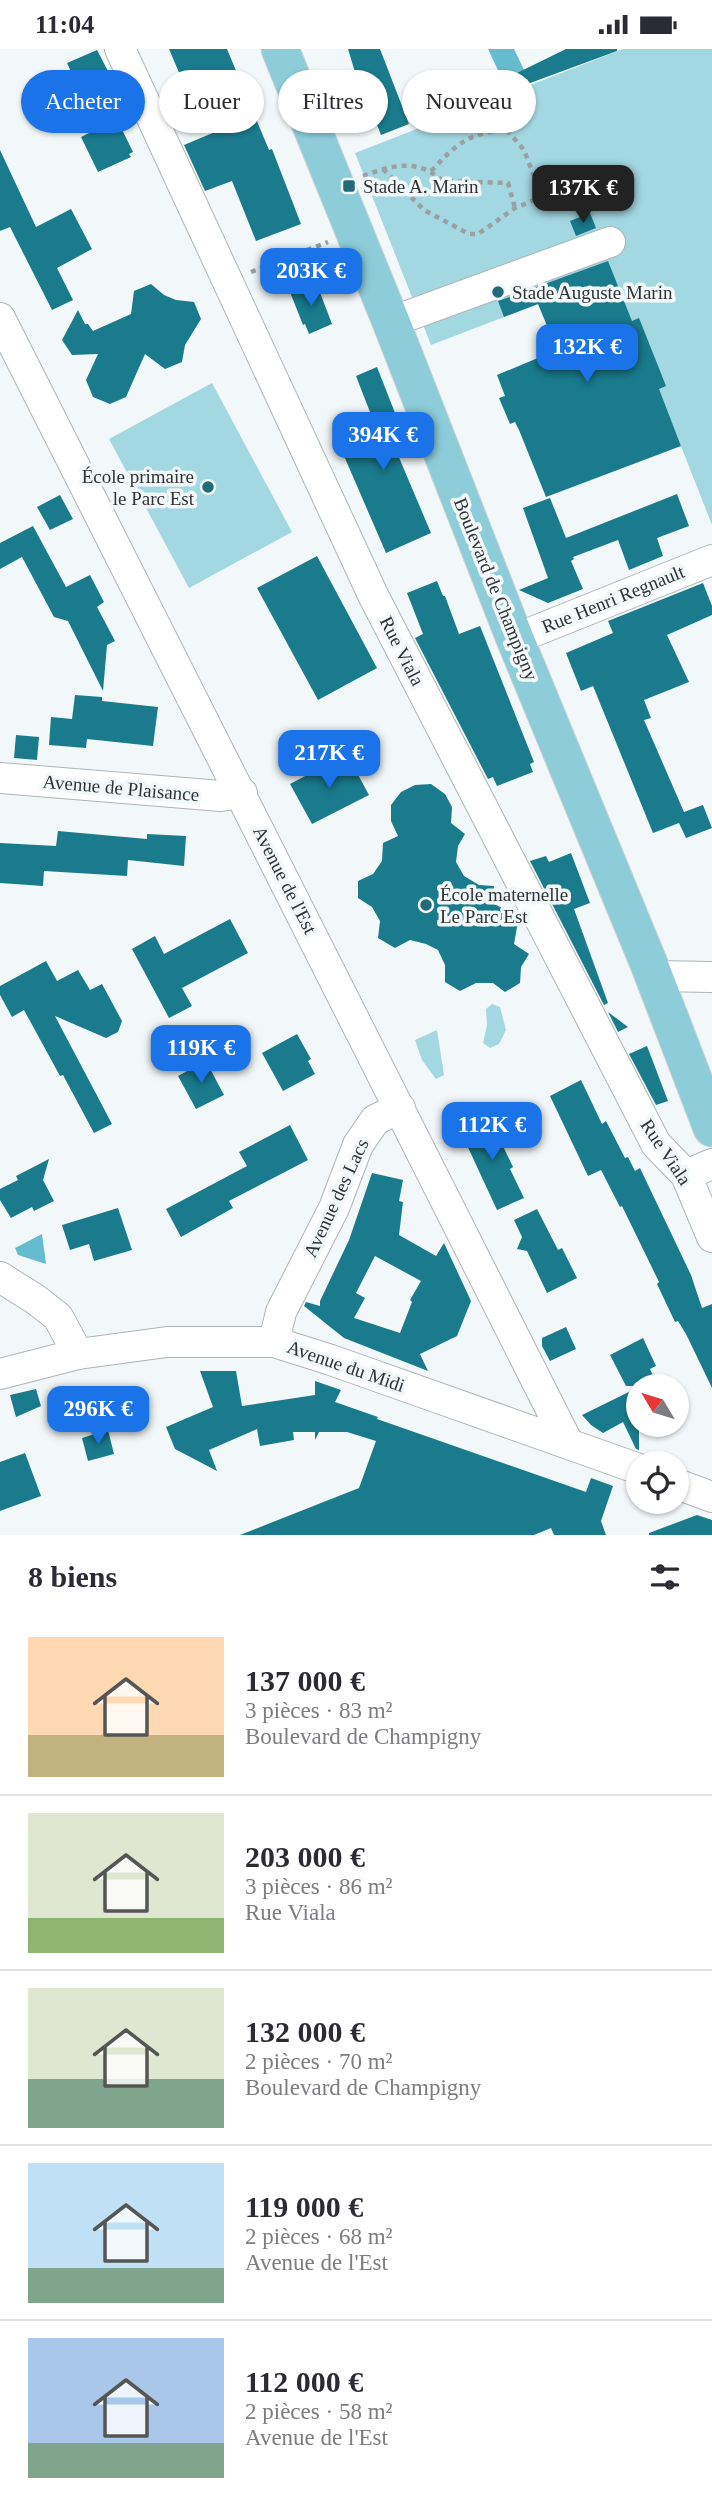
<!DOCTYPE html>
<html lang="fr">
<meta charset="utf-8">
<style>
:root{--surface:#fff;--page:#f2f2f3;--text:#2b2b33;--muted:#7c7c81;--line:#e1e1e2;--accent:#1a73e8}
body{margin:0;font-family:Georgia,serif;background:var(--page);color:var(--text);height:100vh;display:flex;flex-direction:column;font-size:26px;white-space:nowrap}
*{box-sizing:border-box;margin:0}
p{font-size:23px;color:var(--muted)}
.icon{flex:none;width:38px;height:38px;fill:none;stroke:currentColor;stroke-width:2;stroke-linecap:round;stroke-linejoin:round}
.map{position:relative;height:1486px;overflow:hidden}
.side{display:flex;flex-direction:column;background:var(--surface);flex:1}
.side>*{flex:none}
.top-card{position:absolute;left:21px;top:21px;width:670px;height:63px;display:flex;gap:14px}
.needle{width:46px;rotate:308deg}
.tools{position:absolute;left:626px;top:1325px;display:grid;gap:14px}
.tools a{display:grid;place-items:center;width:63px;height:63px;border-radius:50%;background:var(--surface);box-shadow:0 2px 5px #0004;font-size:35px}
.price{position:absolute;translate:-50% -60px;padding:0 16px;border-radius:14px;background:var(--accent);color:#fff;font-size:23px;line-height:46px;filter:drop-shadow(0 2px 4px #0008)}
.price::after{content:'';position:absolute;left:50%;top:42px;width:21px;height:16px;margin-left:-10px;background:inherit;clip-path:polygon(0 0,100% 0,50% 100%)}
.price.selected{background:#222;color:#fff}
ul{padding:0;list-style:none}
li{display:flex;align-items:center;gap:21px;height:175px;padding:0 28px}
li+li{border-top:2px solid var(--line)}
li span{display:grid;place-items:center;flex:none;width:196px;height:140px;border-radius:0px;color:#555}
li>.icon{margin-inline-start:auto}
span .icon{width:84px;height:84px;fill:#fffc;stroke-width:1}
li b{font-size:30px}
h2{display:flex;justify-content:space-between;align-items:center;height:84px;padding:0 28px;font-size:30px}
.pill{padding:0 24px;border-radius:32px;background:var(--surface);box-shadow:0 2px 5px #0004;font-size:24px;line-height:63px}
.pill.selected{background:var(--accent);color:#fff}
.status{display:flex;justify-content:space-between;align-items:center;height:49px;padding:0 35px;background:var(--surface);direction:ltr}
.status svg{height:19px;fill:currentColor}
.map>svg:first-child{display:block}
.green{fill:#a3d7e2}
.water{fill:#65bcce}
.building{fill:#197b8c;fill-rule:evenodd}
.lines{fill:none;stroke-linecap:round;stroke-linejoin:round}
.minor-casing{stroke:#aeb5b6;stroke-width:32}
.major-casing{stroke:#d1d2d2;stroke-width:39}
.path{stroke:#9ba0a1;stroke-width:4.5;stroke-dasharray:5 5;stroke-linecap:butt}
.minor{stroke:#fff;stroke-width:30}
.major{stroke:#8ccdd9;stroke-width:37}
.poi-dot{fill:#236b78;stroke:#f2f8fa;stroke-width:2.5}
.labels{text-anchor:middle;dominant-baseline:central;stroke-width:7;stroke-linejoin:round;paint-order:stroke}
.poi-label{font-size:19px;fill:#303334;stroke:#f2f8fa;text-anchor:start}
.street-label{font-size:19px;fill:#303334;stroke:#f2f8fa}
</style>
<div class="status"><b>11:04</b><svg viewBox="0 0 49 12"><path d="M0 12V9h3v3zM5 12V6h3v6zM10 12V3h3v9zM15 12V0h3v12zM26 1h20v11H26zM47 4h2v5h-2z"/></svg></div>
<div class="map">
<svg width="712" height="1486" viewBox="0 0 712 1486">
<rect width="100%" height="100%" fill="#f2f8fa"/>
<g class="green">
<polygon points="623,0 712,0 712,476 616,232 541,260 538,255 431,296 355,104"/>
<polygon points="212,334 292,483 189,539 109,390"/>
<polygon points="492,955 500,958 506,981 499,995 490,999 483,994 487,976 486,960"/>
<polygon points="437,981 444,1026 436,1030 422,1011 415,991"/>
</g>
<g class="water">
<polygon points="488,0 514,0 525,23 503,32"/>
<polygon points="42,1185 46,1215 18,1206 15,1199"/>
</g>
<g class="building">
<polygon points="169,0 227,0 269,101 272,100 301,175 256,192 232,132 205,142 184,96 215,83 215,66 199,26 183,33"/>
<polygon points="348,0 380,0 409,75 381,86 364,43 358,33"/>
<polygon points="566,0 617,0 617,2 522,37 517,24"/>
<polygon points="97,1 110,26 112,25 126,56 113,62 133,103 129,105 131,108 98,123 81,88 97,80 67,14"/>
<polygon points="0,101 36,178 71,160 92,200 57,219 73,251 52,261 10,178 0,182"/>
<polygon points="590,164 596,179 576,187 570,172"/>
<polygon points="608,212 632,272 639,269 666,337 659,340 681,397 546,448 519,381 515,373 510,375 499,349 505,347 497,326 557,301 538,255 504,268 498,252"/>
<polygon points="316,233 332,275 309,285 305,275 303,276 290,243"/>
<polygon points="151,235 164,246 176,251 194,253 201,270 185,296 182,313 165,320 145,305 126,348 110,355 93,348 86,331 98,305 72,306 62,291 78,261 85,275 88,275 93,282 131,265 134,242"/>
<polygon points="377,318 397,369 384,373 431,484 386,504 338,393 382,374 375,376 356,327"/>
<polygon points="677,445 689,477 657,489 663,507 629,521 618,491 573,508 574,510 571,512 583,540 548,554 519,541 548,529 523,459 550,449 566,489"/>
<polygon points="60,446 73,470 50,481 37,458"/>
<polygon points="33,477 66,538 90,526 104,553 97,558 115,592 107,596 103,642 68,572 54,568 22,508 0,520 0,494"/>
<polygon points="317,507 377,619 318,651 257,539"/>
<polygon points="437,532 443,547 445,547 459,585 480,577 534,713 530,715 533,723 497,737 493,728 488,730 415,589 423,585 407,544"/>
<polygon points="703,534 712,557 712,566 667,586 689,633 644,651 651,669 644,671 684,763 703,756 712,779 686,789 679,774 653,784 593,637 581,642 566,604 613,584 608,572"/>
<polygon points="75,646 102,648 102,652 158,658 153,697 87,690 86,699 49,696 51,668 72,670"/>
<polygon points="16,686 39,688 37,711 14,709"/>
<polygon points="349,709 369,746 312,775 290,735 328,715 330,719"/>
<polygon points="431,735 445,745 452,758 451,774 465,785 458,797 456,813 464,827 479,836 494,837 492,854 519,867 514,895 529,905 521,918 520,934 505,943 493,934 476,934 460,942 445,933 445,916 438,901 426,895 410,891 395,899 378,889 380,872 372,858 358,849 358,832 373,825 382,812 383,794 398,787 391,772 391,756 401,743 415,736"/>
<polygon points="58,782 147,790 147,785 186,787 184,817 128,811 127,827 44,822 43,837 0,834 0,794 56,797"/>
<polygon points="571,804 590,854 574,860 608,954 604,956 530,812 546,807 549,813"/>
<polygon points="230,870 248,904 182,939 192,957 169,969 132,900 155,887 164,905"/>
<polygon points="46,912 57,932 78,921 90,941 102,935 122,972 118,983 106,989 55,967 112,1075 94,1084 63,1026 60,1027 24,961 12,968 0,946 0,937"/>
<polygon points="608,963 628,978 618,983"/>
<polygon points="297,985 311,1010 308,1012 315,1025 283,1042 262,1004"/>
<polygon points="647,997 668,1052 656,1056 629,1005"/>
<polygon points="206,1012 224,1046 196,1060 178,1027"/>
<polygon points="581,1031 602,1075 606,1072 625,1109 628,1108 635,1122 640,1119 691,1226 702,1259 712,1255 712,1339 686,1285 678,1272 675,1273 657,1235 659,1233 622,1157 620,1158 601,1121 588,1127 550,1047"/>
<polygon points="481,1068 489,1068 513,1118 510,1120 524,1149 497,1161 459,1079"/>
<polygon points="290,1076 308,1111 229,1152 233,1159 181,1188 166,1160 247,1117 239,1103"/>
<polygon points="49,1110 43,1131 54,1152 34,1162 32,1158 11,1169 0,1151 0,1140 18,1131 16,1127"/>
<path d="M372,1124L403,1131L399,1152L403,1153L399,1186L436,1207L444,1194L471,1252L457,1287L420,1305L428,1322L344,1289L304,1257L306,1253L320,1257V1252L349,1191ZM375,1207L421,1232L410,1251L412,1253L400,1284L354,1269L365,1249L356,1244Z"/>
<polygon points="118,1159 132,1201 94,1212 89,1195 70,1201 62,1176"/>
<polygon points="537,1160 558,1201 562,1199 577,1229 547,1244 527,1202 517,1200 522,1188 514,1171"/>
<polygon points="566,1278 576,1300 550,1312 542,1297 542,1289"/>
<polygon points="643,1289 656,1317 650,1320 658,1337 626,1337 610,1306"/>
<polygon points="200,1322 236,1322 242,1357 315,1346 315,1332 341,1341 335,1353 378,1368 377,1370 586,1443 591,1429 613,1437 601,1472 606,1486 554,1486 551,1479 534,1486 240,1486 359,1439 376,1392 347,1383 319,1383 315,1391 315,1383 293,1383 294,1391 260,1397 257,1380 209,1401 217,1422 175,1400 166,1378 213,1358"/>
<polygon points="639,1338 639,1401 636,1400 623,1373 603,1384 591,1376 582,1366"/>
<polygon points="36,1340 41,1357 16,1368 10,1346"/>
<polygon points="108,1381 114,1405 88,1412 82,1389"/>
<polygon points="25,1404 41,1447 0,1462 0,1413"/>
<polygon points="697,1466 712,1471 712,1486 649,1486 649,1484"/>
</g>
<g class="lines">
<defs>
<g id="minor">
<polyline points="120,0 373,546 656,1095 686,1126 712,1188"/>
<polyline points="0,269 568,1394"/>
<polyline points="391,273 610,193"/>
<polyline points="515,590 712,511"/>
<polyline points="0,729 221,747 242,744"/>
<polyline points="654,927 712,928"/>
<polyline points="686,1126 712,1115"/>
<polyline points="0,1228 35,1250 58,1268 78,1305"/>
<polyline points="274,1293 281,1263 334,1159 358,1096 375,1071 400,1059"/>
<polyline points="0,1325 78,1305 167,1293 274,1293 331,1311 639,1420"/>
<polyline points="677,1435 712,1448"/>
</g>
<polyline id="major" points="280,0 391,273 515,590 649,915 712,1079"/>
</defs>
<use href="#minor" class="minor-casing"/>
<use href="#major" class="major-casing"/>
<g class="path">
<polyline points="383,120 424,161 469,185 478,185 515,159 551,144"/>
<path d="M431,122C459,93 466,86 506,80L524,101L542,148"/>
<path d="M363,127C393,116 417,109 443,132L508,134L515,159"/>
<polyline points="251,223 328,193"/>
</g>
<use href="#minor" class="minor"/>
<use href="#major" class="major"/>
</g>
<g class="poi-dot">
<rect x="342" y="130" width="14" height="14" rx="3.5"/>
<circle cx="498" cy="243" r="7"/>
<circle cx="208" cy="438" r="7"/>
<circle cx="426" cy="856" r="7"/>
</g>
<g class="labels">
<g class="poi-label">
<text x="363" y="137">Stade A. Marin</text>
<text x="512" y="243">Stade Auguste Marin</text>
<text x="194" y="427" text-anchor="end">École primaire<tspan x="194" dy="22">le Parc Est</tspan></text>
<text x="440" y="845">École maternelle<tspan x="440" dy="22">Le Parc Est</tspan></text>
</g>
<g class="street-label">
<text transform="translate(496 540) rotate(68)">Boulevard de Champigny</text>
<text transform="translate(613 550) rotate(-22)">Rue Henri Regnault</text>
<text transform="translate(402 602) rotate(63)">Rue Viala</text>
<text transform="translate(121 739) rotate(5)">Avenue de Plaisance</text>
<text transform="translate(285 831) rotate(63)">Avenue de l'Est</text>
<text transform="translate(666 1103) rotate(56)">Rue Viala</text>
<text transform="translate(336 1149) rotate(-65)">Avenue des Lacs</text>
<text transform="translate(346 1317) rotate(19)">Avenue du Midi</text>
</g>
</g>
</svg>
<div class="tools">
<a><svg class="needle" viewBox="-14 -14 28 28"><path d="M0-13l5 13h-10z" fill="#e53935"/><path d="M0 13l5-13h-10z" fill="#7c7c81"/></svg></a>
<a><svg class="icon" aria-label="locate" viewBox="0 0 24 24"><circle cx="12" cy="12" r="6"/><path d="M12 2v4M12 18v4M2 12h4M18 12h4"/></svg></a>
</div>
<b class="price selected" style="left:583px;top:176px">137K €</b>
<b class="price" style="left:311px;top:259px">203K €</b>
<b class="price" style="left:587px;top:335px">132K €</b>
<b class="price" style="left:383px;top:423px">394K €</b>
<b class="price" style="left:329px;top:741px">217K €</b>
<b class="price" style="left:201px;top:1036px">119K €</b>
<b class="price" style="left:492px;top:1113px">112K €</b>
<b class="price" style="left:98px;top:1397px">296K €</b>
<div class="top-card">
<a class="pill selected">Acheter</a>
<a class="pill">Louer</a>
<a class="pill">Filtres</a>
<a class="pill">Nouveau</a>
</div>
</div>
<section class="side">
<h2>8 biens<svg class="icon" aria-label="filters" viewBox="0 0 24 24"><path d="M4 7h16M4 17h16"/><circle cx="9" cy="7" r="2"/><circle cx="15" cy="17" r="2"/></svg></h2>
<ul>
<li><span style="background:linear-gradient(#ffd9b3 70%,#c2b280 0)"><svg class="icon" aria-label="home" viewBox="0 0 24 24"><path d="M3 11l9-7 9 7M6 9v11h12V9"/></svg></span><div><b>137 000 €</b><p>3 pièces · 83 m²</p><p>Boulevard de Champigny</p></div></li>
<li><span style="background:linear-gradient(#dfe7d0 75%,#8fb573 0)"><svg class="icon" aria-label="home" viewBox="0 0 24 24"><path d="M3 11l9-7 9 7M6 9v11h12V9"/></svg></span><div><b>203 000 €</b><p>3 pièces · 86 m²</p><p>Rue Viala</p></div></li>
<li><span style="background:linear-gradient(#dfe7d0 65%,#7fa58c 0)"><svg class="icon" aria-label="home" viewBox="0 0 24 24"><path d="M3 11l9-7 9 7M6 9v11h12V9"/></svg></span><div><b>132 000 €</b><p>2 pièces · 70 m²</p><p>Boulevard de Champigny</p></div></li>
<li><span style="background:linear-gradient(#bfe0f5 75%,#7fa58c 0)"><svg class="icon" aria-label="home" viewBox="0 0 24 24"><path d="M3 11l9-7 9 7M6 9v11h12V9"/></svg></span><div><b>119 000 €</b><p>2 pièces · 68 m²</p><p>Avenue de l'Est</p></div></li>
<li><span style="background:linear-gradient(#a9c7e8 75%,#7fa58c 0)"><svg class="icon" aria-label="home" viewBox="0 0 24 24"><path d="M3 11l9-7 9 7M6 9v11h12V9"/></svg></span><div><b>112 000 €</b><p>2 pièces · 58 m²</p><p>Avenue de l'Est</p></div></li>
</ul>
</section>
